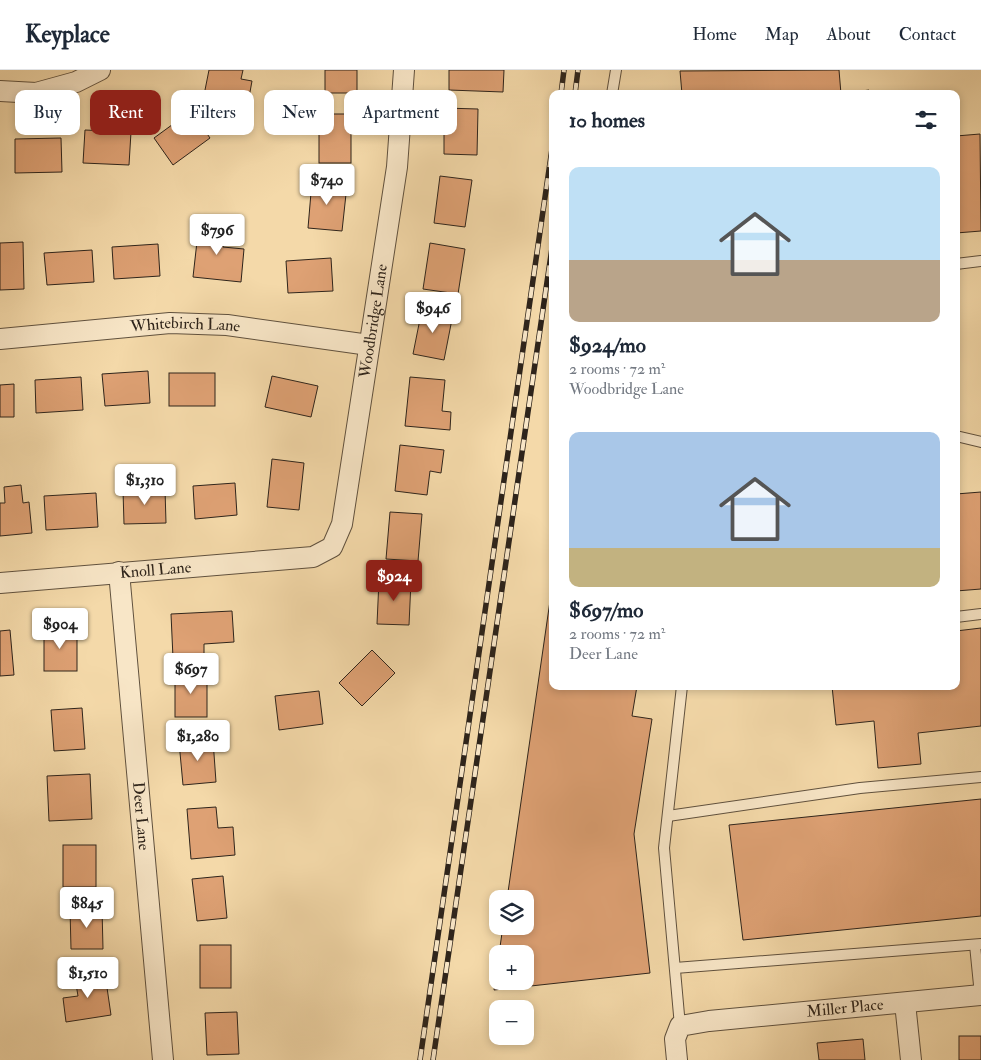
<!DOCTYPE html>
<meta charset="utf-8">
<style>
:root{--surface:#fff;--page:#f6f6f7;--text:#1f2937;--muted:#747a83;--line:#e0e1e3;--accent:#8f2418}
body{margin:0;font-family:"IM FELL Double Pica",serif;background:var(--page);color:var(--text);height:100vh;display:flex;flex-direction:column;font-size:19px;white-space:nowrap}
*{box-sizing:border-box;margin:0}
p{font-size:16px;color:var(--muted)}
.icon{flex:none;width:28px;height:28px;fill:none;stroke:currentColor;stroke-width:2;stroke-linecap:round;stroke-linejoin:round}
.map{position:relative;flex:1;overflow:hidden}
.details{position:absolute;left:549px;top:20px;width:411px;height:600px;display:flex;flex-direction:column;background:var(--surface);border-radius:10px;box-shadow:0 2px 8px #0003}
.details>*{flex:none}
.top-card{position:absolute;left:15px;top:20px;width:459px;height:45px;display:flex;gap:10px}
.tools{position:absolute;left:489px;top:820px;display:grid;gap:10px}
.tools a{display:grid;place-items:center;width:45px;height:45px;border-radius:10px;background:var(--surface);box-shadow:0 2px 8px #0003;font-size:25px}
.price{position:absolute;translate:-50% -42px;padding:0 11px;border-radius:5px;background:#fff;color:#222;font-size:16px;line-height:32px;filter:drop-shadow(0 1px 2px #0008)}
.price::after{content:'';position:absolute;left:50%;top:30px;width:15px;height:11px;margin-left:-8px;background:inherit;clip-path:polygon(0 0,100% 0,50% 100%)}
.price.selected{background:var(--accent);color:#fff}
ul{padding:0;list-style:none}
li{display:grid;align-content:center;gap:10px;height:265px;padding:0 20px}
li span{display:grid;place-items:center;height:155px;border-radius:10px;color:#555}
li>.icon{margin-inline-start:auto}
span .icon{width:90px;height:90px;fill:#fffc;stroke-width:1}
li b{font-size:21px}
h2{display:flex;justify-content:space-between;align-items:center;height:60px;padding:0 20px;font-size:21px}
.tag{padding:0 18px;border-radius:10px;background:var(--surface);box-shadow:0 2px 8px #0003;font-size:18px;line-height:45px}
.tag.selected{background:var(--accent);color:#fff}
header{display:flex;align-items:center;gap:30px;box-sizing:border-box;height:70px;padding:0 25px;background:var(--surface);border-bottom:1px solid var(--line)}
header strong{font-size:24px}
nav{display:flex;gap:28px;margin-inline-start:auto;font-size:18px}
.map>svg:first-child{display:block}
.building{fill:#dea174;stroke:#2e241b}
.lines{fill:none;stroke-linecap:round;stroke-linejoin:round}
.service-casing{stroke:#60513e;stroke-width:12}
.minor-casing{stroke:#60513e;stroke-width:22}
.service{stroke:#f8e6c7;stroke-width:10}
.minor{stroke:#f8e6c7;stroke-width:20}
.rail-casing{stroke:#2e241b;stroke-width:5.5}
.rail{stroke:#f8e6c7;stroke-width:4;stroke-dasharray:11;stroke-linecap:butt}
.labels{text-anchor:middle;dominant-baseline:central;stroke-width:5;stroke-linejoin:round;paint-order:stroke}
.street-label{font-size:16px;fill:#2e241b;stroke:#f8e6c7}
</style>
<header>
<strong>Keyplace</strong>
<nav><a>Home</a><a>Map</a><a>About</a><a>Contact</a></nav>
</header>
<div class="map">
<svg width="981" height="990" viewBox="0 0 981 990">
<rect width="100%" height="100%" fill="#f4d9a9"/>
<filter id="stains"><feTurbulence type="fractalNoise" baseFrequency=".004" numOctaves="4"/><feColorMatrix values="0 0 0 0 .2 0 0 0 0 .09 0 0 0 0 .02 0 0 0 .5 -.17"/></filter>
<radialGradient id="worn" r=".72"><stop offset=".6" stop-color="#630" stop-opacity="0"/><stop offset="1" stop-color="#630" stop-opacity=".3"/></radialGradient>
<g class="building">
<polygon points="209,0 243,0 241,9 252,11 248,33 204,25"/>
<rect x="325" y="0" width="32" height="23"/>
<polygon points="449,0 504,0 503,22 449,20"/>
<polygon points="839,0 841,24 682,24 680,1"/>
<polygon points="869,20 870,24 854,24 854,22"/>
<polygon points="444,38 478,39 477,85 444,84"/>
<polygon points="191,41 210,68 173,95 154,68"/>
<rect x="319" y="44" width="32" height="49"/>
<polygon points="85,60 131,62 129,95 83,93"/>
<polygon points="980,64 981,161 956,163 956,66"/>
<polygon points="61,68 62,102 15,103 15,69"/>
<polygon points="440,106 472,110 465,157 434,153"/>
<polygon points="312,111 347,115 342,161 308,158"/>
<polygon points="199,154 225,156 223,177 244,179 241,212 193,207"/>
<polygon points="23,172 24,219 0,220 0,173"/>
<polygon points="430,173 465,179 458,224 423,219"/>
<polygon points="158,174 160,206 114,209 112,177"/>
<polygon points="92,180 94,212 47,215 44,183"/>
<polygon points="331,188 333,221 288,223 286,191"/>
<polygon points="422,239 453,244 444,290 413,284"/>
<polygon points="148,301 150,333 105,336 102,304"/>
<rect x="169" y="303" width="46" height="33"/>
<polygon points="272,306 318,316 311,347 265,337"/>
<polygon points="81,307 83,340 36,343 35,310"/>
<polygon points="410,307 445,310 442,341 451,342 450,360 405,356"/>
<polygon points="14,314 14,347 0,347 0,315"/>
<polygon points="400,375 444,380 441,403 430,401 427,425 395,421"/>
<polygon points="272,389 304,393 299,440 267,437"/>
<polygon points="235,413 237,445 195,449 193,416"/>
<polygon points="21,415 23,433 29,432 32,463 0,466 0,433 5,433 4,417"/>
<polygon points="165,419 166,453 124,454 123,420"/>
<polygon points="981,422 981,519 956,521 956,424"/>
<polygon points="96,423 98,457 46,460 44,426"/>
<polygon points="390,442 422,444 418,491 386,489"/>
<polygon points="379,510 411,511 409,555 377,554"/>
<polygon points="552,517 552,616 637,616 632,646 652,649 634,764 650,903 494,920 498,897 498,911 525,911 525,884 499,884 503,856 525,856 525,829 507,829"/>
<polygon points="232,541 234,572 204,574 204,587 173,588 171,544"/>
<rect x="44" y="558" width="33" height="43"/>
<polygon points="981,558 981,656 918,663 921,694 878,698 874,651 836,655 832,616 956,616 956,561"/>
<polygon points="10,560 14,605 0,606 0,561"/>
<polygon points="372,580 395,603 362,636 339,613"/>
<rect x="175" y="603" width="32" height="44"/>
<polygon points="319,621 323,654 279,660 275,626"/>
<polygon points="82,638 85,679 54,681 51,640"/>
<polygon points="213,670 216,712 183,715 179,672"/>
<polygon points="90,704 92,749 49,751 47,706"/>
<polygon points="981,729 981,846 743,870 729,755"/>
<polygon points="216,737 218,758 233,757 235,785 191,789 187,739"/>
<rect x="63" y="775" width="33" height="42"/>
<polygon points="223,806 227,848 197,851 192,809"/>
<polygon points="102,838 103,879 71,879 70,839"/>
<rect x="200" y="875" width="31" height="43"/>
<polygon points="105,904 111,945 66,952 63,928 78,926 75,908"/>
<polygon points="237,942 239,984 207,985 205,943"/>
<rect x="959" y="966" width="22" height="24"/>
<polygon points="863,969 865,990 819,990 817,973"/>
</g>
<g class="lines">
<defs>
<g id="service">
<polyline points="612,24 616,0"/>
<polyline points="956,194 981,191"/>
<polyline points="956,366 981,372"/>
<polyline points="956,547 981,544"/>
<polyline points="668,746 860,718 981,707"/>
<polyline points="975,875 980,925"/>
<polyline points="675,898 981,874"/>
<polyline points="680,956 664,778 682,616"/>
</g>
<g id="minor">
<polyline points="0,21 36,23 76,12 100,0"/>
<path id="s1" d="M0,269L170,253L227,255L369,275"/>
<path id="s2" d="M119,502L163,990"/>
<path id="s3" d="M0,513L313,487L332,477L342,454L397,97L404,0"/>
<polyline points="905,933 911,990"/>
<path id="s4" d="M677,990L675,969L680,956L709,951L981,925"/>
</g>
</defs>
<use href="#service" class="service-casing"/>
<use href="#minor" class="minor-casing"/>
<use href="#service" class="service"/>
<use href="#minor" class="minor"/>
<defs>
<g id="rail">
<polyline points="561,24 564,0"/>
<polyline points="575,24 578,0"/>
<polyline points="420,990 552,79"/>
<polyline points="433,990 552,178"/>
</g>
</defs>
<use href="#rail" class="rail-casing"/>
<use href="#rail" class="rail"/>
</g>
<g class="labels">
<g class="street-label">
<text stroke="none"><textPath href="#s3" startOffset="566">Woodbridge Lane</textPath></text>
<text stroke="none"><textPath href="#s1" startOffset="186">Whitebirch Lane</textPath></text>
<text stroke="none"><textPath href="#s3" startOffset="156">Knoll Lane</textPath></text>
<text stroke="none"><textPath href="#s2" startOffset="245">Deer Lane</textPath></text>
<text stroke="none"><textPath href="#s4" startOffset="201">Miller Place</textPath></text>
</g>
</g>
<rect width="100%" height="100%" filter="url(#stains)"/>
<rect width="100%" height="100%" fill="url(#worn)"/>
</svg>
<div class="tools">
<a><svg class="icon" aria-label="layers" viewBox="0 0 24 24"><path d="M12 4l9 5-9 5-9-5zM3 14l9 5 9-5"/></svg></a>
<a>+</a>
<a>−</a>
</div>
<b class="price" style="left:327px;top:136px">$740</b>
<b class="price" style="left:217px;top:186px">$796</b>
<b class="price" style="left:433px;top:264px">$946</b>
<b class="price" style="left:145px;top:436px">$1,310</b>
<b class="price selected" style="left:394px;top:532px">$924</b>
<b class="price" style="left:60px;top:580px">$904</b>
<b class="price" style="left:191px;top:625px">$697</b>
<b class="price" style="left:198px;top:692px">$1,280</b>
<b class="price" style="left:87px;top:859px">$845</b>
<b class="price" style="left:88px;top:929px">$1,510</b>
<div class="top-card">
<a class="tag">Buy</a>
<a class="tag selected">Rent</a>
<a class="tag">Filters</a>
<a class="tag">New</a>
<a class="tag">Apartment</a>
</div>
<section class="details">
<h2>10 homes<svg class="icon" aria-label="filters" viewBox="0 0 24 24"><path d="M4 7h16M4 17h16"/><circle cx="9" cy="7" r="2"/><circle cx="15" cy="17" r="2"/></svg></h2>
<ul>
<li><span style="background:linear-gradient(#bfe0f5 60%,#b9a48a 0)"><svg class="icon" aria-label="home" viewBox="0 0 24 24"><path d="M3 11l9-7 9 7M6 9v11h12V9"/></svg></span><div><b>$924/mo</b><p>2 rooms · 72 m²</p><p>Woodbridge Lane</p></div></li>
<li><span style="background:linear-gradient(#a9c7e8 75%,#c2b280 0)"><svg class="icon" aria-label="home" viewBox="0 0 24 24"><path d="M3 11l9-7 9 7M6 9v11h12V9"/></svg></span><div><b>$697/mo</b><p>2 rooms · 72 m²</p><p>Deer Lane</p></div></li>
</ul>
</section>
</div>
